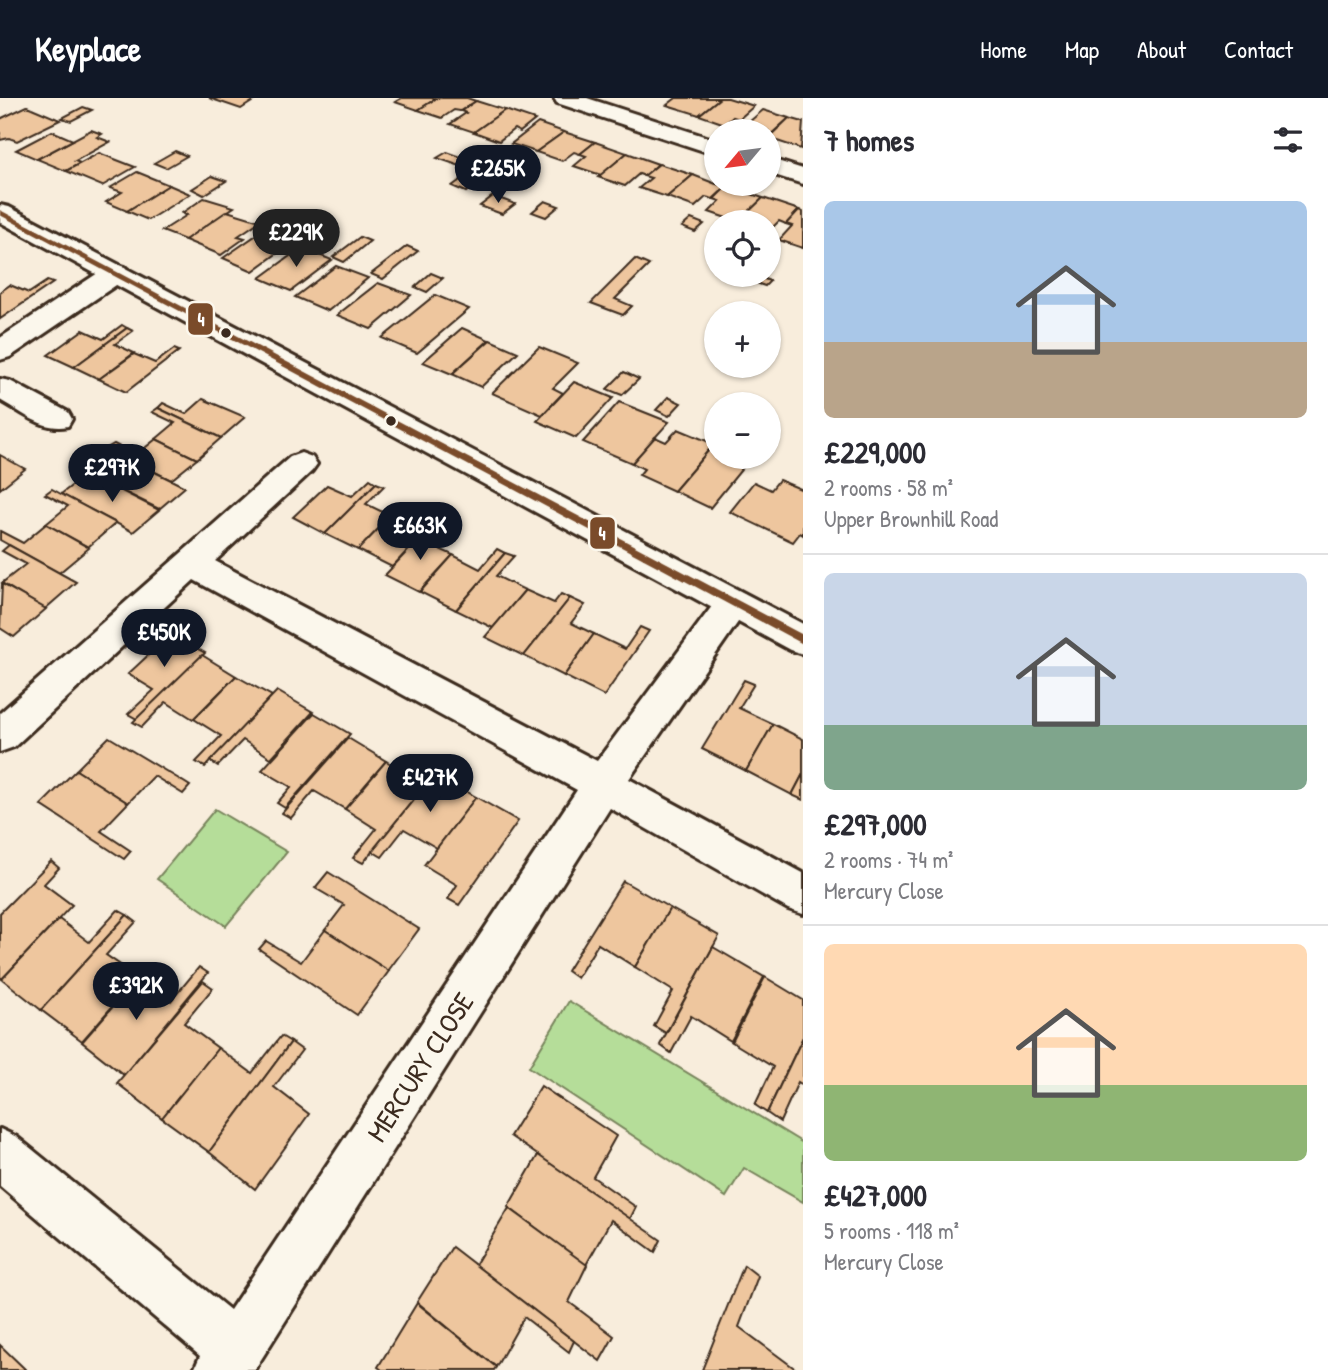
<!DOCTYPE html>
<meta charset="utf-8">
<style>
:root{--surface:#fff;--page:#f2f2f3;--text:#2b2b33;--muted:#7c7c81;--line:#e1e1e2;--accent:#111827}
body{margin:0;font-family:"Patrick Hand",sans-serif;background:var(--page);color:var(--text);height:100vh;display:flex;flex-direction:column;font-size:26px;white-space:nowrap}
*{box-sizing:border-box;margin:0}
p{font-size:23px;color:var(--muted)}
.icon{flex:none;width:38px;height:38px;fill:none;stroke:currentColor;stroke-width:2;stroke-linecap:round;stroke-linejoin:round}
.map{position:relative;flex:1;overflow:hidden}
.drawer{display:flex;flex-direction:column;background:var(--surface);width:525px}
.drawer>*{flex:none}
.needle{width:46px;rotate:241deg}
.controls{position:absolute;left:704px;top:21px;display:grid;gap:14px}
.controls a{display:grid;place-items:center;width:77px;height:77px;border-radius:50%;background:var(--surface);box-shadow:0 2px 5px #0004;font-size:35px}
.price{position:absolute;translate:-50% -60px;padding:0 16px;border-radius:24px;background:var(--accent);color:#fff;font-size:23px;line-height:46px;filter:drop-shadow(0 2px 4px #0008)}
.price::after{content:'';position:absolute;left:50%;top:42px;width:21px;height:16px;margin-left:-10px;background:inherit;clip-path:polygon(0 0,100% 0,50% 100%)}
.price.active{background:#222;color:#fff}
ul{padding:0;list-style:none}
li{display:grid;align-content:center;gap:14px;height:371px;padding:0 21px}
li+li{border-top:2px solid var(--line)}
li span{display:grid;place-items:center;height:217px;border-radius:10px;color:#555}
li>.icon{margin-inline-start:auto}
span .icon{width:126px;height:126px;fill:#fffc;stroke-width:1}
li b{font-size:30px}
h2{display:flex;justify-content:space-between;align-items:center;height:84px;padding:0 21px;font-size:30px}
header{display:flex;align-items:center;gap:42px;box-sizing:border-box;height:98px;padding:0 35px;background:var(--accent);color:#fff}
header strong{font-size:33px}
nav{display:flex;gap:38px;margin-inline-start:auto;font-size:24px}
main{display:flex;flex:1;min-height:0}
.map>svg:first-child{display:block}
.green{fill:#b5dd99;stroke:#78845c;stroke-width:2}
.building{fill:#eec69e;stroke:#3b2a1e;stroke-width:2}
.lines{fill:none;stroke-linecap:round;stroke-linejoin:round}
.street-casing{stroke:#3b2a1e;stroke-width:6}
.secondary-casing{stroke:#3b2a1e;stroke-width:6}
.street{fill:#fbf7ec;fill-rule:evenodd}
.secondary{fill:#fbf7ec;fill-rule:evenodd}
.bus-1-casing{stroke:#fbf7ec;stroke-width:6}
.bus-1{fill:#7a4b2a;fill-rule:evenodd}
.bus-dot{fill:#3b2a1e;stroke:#fbf7ec;stroke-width:2.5}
.labels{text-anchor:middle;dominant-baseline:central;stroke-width:5;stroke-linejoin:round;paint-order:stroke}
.near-street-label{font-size:28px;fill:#3b2a1e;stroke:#fbf7ec}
.line-badge{stroke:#fbf7ec;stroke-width:2.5}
.badge-label{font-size:19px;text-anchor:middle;font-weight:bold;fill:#fff}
</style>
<header>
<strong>Keyplace</strong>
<nav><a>Home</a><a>Map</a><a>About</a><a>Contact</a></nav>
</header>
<main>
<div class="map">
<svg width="803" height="1272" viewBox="0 0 803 1272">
<rect width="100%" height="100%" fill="#f8eddc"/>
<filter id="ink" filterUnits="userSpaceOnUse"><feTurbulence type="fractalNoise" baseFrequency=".0143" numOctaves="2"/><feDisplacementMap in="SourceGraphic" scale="14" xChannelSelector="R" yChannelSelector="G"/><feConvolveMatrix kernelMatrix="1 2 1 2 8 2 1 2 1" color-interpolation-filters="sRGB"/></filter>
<g filter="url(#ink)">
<g class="green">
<polygon points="215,711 287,754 226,828 157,781"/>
<polygon points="569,903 803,1045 803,1104 744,1070 726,1099 529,969"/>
</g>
<g class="building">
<polygon points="209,0 258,0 241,11"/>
<polygon points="402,0 437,0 418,12 395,4"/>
<polygon points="437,0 467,0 476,3 460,13 454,12 442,20 418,12"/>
<polygon points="676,0 720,0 699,17 667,7"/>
<polygon points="720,0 728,0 754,8 739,21 733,19 725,26 699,17"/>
<polygon points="476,3 505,12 474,34 450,26 466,15 461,13"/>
<polygon points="27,8 60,22 17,43 9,40 0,42 0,21"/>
<polygon points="83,9 92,12 71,23 62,20"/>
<polygon points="505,12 535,22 520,34 514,31 499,43 474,34"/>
<polygon points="763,12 789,20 768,39 768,33 747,33 732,27 739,21 749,24"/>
<polygon points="789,20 803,24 801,51 768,40"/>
<polygon points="538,25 564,34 536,54 511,46"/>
<polygon points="91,32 102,36 97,39 110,44 75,63 80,65 66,73 37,61"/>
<polygon points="52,33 73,42 37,61 16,52"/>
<polygon points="564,34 595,44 580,56 574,54 562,63 536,54"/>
<polygon points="595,44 627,55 601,77 574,68 586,58 580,56"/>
<polygon points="175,53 187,58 166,70 154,65"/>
<polygon points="447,54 461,59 465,56 479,61 466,70 437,60"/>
<polygon points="99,55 135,69 102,88 66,73"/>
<polygon points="627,55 658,66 645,78 639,76 625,88 598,79"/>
<polygon points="481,61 495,65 481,76 467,71"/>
<polygon points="659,66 693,77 667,99 639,90 651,80 644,78"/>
<polygon points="137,74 169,87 127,113 106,104 122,94 110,90"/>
<polygon points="470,75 484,80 466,94 452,88"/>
<polygon points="693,77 716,86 727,88 713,101 706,99 695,109 667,99"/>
<polygon points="212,78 226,83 204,97 192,91"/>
<polygon points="169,87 190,96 148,122 127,113"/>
<polygon points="727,88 763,100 738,124 709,114 720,103 714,101"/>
<polygon points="493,98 515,106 502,116 480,108"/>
<polygon points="204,100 234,109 185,142 162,133 187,117 182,115"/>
<polygon points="763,100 799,112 786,126 779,123 768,134 768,124 738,124"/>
<polygon points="545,103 559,108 546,119 532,114"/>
<polygon points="799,112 803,114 803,150 779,142 792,128 786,126"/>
<polygon points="227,113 260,123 238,138 245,140 221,157 185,142"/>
<polygon points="691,121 704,126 695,134 682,129"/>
<polygon points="265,131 294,143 253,173 223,160"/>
<polygon points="360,139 370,143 344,164 333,159"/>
<polygon points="407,148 418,153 383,181 371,176"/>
<polygon points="301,150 332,162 291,193 260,180"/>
<polygon points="635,161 649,167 615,201 632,208 623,217 591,205"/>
<polygon points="336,168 368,180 328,213 295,199"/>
<polygon points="431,175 443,180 427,194 415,189"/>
<polygon points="747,177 753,177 770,183 765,188 744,181"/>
<polygon points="47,183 53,185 0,221 0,194 10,187 29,195"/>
<polygon points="378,185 411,197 371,231 337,217"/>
<polygon points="435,197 469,211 417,255 382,240"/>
<polygon points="122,227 127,230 74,269 48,257 83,232 103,241"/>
<polygon points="127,230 133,233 115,246 134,255 99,281 74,269"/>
<polygon points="462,230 489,242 452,276 423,264"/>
<polygon points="490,242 518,254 481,289 452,276"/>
<polygon points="539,249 578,265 553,290 563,295 542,317 492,295"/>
<polygon points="174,251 179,253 126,294 99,281 134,256 155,265"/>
<polygon points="624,274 639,281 622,297 607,291"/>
<polygon points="574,284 613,300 576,340 537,323"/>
<polygon points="668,299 681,305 669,318 656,312"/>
<polygon points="203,301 245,319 221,340 158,310 163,305 186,316"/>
<polygon points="619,304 669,324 632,365 583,344"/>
<polygon points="158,310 221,340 197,361 172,349 156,341 175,325 152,314"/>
<polygon points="678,331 714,346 674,393 639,377 644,371 632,365 655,339 666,344"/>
<polygon points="156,341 197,361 171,382 107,350 114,346 136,357"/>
<polygon points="714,346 716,359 743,359 749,362 710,410 674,393"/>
<polygon points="0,357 25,371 0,391"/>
<polygon points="120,357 171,382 185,389 159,411 116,390 136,373 114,362"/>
<polygon points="370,381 376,385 325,436 293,419 327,387 352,398"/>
<polygon points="79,382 94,391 104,384 159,412 133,434 61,396"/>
<polygon points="779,382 803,392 803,437 800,435 793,444 730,414 754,384 771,392"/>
<polygon points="376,385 384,388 366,406 391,418 358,452 325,436"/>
<polygon points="52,391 61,396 116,425 88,449 46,426 68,408 45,396"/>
<polygon points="435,411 443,415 392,469 358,452 391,418 417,430"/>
<polygon points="436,423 443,426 426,445 453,457 419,494 385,477"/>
<polygon points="46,426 89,450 59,475 0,442 0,433 23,445"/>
<polygon points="9,447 76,484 45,511 2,485 26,466 2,453"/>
<polygon points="497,451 505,455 456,512 420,494 453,457 480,471"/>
<polygon points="505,455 514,458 496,478 525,492 493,530 456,512"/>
<polygon points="2,486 46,511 14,539 0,530"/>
<polygon points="525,492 554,505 561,496 570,500 524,558 485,539"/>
<polygon points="570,500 585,507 571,525 594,536 564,578 524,558"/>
<polygon points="640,529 649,533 604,598 564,578 594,536 625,551"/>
<polygon points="171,536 205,555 137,621 128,616 154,592 128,576"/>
<polygon points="202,557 236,578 193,621 166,604 142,629 133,624"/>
<polygon points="236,578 272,598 205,669 196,664 221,638 194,621"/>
<polygon points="744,582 754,586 739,610 773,626 746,673 702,651"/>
<polygon points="277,593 313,614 271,660 243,642 218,668 210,663"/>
<polygon points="314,615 350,636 285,710 277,705 291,689 262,672"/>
<polygon points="773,626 803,641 803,676 792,697 746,673"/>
<polygon points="109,639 179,681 190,688 183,696 154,678 128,705 76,672"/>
<polygon points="348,640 386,663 345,711 314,693 291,720 282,715"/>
<polygon points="386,663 426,686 363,765 353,760 376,731 345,711"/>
<polygon points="76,672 128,705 101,733 131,753 124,761 41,707"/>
<polygon points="435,675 476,699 437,750 404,731 382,759 372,753"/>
<polygon points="803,676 803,702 792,697"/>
<polygon points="476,699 518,723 459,807 448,801 457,787 424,767"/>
<polygon points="51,763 59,770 44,786 72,807 2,881 0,879 0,815"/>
<polygon points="328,774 419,831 388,873 325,832 344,807 315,790"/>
<polygon points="623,783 670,810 635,869 598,846 577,880 567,873"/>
<polygon points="670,810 719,838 666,935 654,928 673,893 635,869"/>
<polygon points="118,812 127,817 41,912 2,881 59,821 89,844"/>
<polygon points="127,817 136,824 106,857 138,879 82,943 41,912"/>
<polygon points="325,832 389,873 357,917 259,851 266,843 301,864"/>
<polygon points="713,849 764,879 731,943 691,918 671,955 660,947"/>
<polygon points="199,869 208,875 124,977 82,944 138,880 171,903"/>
<polygon points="765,879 803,902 803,939 767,1015 755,1007 773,969 732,944"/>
<polygon points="203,883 213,890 184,925 218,950 162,1020 117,985"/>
<polygon points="281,938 291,944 209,1054 162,1020 218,950 252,975"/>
<polygon points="803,939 803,987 798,984 780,1024 767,1015"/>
<polygon points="291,944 302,952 274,989 309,1016 255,1091 209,1054"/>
<polygon points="541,988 616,1038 593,1079 636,1109 630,1121 510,1038"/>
<polygon points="538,1057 661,1142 655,1154 611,1122 586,1167 508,1109"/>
<polygon points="509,1110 587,1167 569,1204 614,1238 600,1263 475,1167"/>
<polygon points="452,1149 574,1243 569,1254 524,1219 496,1269 417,1204"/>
<polygon points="744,1167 758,1178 739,1229 797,1272 702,1272"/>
<polygon points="417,1205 496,1269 494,1272 382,1272 378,1269"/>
<polygon points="0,1247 26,1272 0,1272"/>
</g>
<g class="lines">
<defs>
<g id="street">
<polygon points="554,0 587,0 716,42 716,57 557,5"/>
<polygon points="768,60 803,71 803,86 768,75"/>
<polygon points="116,167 125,169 129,175 125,181 10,259 0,262 0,240 107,169"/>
<path d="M0,281L10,283L68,314L72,321L68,328C44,334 20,313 0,302Z"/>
<polygon points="301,355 312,359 317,366 312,373 215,463 597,663 721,496 733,492 745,496 751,505 745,514 629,681 803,775 803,816 788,811 610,710 255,1271 194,1272 200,1258 0,1088 0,1031 17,1039 230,1212 577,692 194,482 14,649 0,654 0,615 290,359"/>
</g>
<polygon id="secondary" points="0,107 9,109 803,526 803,556 790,552 0,124"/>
</defs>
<use href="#street" class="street-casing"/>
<use href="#secondary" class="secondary-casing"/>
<use href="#street" class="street"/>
<use href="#secondary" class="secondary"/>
<defs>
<polygon id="bus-1" points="0,112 803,537 803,546 0,117"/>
</defs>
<use href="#bus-1" class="bus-1-casing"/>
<use href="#bus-1" class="bus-1"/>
</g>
</g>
<g class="bus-dot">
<circle cx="226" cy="235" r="6"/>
<circle cx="391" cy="323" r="6"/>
</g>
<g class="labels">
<g class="near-street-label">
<text transform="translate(420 969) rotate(-57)">MERCURY CLOSE</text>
</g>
</g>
<g class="line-badge">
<rect x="187" y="204" width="27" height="34" rx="7" fill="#7a4b2a"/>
<rect x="589" y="418" width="27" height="34" rx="7" fill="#7a4b2a"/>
</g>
<g class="badge-label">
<text x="201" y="228">4</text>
<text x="602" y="442">4</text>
</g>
</svg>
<div class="controls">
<a><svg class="needle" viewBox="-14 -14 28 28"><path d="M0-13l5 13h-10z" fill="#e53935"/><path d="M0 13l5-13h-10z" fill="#7c7c81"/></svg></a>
<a><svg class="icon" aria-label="locate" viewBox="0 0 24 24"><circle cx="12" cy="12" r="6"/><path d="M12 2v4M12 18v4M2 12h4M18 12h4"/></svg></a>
<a>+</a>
<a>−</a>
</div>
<b class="price" style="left:498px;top:107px">£265K</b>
<b class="price active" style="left:296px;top:171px">£229K</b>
<b class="price" style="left:112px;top:406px">£297K</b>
<b class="price" style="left:420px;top:464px">£663K</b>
<b class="price" style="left:164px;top:571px">£450K</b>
<b class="price" style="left:430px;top:716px">£427K</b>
<b class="price" style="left:136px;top:924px">£392K</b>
</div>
<section class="drawer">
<h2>7 homes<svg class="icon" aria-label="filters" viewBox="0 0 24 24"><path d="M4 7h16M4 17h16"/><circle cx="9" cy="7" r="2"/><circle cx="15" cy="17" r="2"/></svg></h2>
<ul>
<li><span style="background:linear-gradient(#a9c7e8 65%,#b9a48a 0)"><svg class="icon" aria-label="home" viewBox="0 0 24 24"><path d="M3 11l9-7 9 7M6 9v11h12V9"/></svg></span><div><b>£229,000</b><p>2 rooms · 58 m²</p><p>Upper Brownhill Road</p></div></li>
<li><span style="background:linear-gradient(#c9d6e8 70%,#7fa58c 0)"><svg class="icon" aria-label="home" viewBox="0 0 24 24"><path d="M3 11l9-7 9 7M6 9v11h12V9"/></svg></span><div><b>£297,000</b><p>2 rooms · 74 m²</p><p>Mercury Close</p></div></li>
<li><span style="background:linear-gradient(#ffd9b3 65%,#8fb573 0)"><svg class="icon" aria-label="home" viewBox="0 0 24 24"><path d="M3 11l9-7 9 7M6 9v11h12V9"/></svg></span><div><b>£427,000</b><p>5 rooms · 118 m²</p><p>Mercury Close</p></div></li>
</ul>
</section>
</main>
